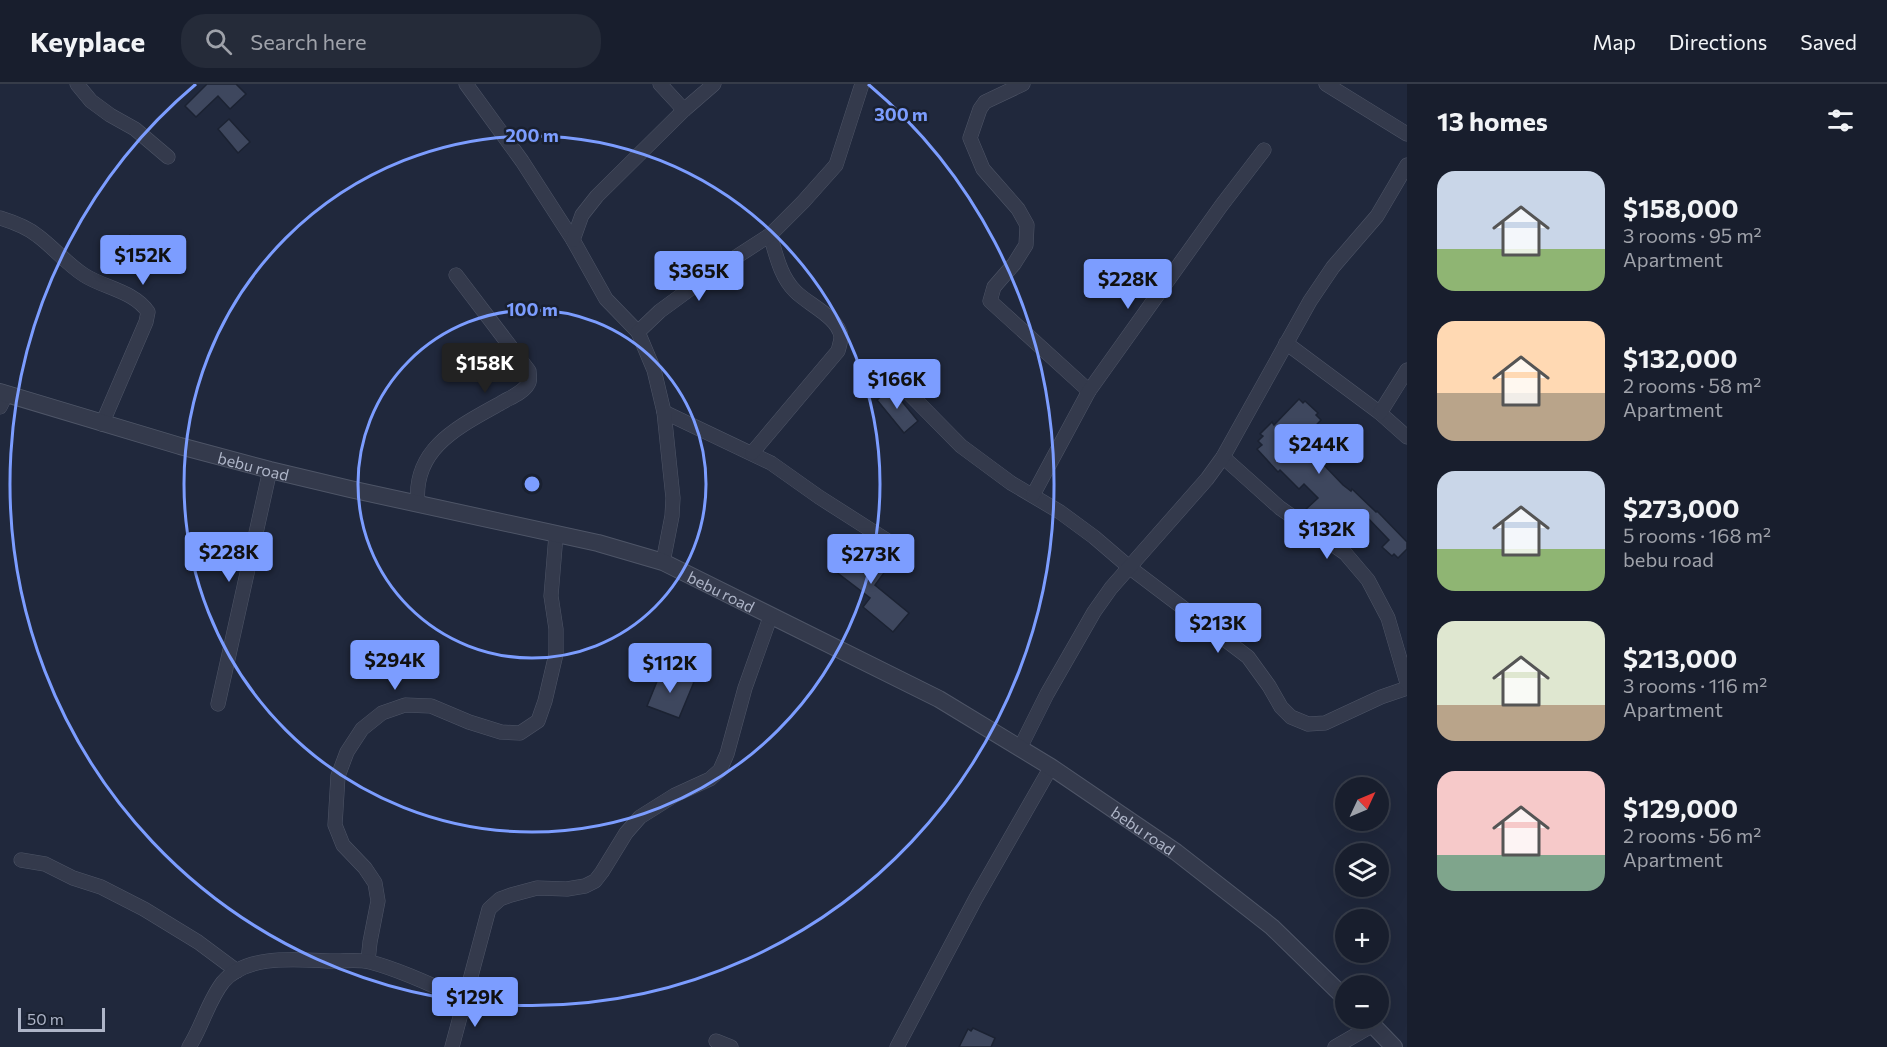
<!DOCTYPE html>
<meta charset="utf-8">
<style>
:root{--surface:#181e2d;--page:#252b39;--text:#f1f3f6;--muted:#9fa2aa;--line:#363c49;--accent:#7c9dff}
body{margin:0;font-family:Commissioner,sans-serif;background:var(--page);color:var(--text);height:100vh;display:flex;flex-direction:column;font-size:22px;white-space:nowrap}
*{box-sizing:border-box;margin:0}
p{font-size:20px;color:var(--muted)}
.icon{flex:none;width:33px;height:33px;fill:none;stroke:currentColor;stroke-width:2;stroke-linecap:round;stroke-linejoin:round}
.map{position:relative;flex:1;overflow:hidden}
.panel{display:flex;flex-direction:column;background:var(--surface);width:480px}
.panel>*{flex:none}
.needle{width:39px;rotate:46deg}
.fabs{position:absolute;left:1335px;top:693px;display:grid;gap:12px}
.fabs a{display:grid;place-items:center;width:54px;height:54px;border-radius:50%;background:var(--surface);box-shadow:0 6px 24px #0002,0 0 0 2px var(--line);font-size:30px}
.scale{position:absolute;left:18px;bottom:15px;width:87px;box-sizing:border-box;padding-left:6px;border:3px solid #aeb5c8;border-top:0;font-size:16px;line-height:21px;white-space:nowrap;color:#aeb5c8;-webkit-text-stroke:4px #192030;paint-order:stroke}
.price{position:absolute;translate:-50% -51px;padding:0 14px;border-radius:6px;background:var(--accent);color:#111;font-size:20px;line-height:39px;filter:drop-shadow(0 2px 3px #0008)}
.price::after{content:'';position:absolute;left:50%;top:36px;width:18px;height:14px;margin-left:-9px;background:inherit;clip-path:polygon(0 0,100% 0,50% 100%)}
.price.active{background:#222;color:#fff}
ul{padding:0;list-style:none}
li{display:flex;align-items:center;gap:18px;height:150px;padding:0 30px}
li span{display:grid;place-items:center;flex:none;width:168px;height:120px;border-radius:18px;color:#555}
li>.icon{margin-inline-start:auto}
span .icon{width:72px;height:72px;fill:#fffc;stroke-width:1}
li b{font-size:26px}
h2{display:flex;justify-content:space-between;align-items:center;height:72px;padding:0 30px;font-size:26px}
header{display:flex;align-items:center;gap:36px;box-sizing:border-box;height:84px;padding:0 30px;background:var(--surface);border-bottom:2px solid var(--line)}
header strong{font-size:28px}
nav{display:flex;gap:33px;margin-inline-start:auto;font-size:21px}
.search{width:420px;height:54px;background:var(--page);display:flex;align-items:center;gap:15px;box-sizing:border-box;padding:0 21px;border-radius:24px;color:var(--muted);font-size:22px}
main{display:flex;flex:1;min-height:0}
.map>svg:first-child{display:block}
.building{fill:#3e475e;stroke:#1b2232;stroke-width:1.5}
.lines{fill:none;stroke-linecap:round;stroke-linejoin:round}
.minor-casing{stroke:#4e5567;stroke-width:15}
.tertiary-casing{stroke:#4e5567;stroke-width:18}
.minor{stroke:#343a4c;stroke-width:14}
.tertiary{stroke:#343a4c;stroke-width:16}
.ring{fill:none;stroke:#7c9dff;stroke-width:3}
.labels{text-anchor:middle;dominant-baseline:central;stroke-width:5;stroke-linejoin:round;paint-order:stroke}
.street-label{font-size:16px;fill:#aeb5c8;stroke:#192030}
.centre{fill:#7c9dff;stroke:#192030;stroke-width:3}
.ring-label{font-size:18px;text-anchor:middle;font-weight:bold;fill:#7c9dff;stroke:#192030;stroke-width:5;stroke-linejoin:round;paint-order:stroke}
</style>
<header>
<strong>Keyplace</strong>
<div class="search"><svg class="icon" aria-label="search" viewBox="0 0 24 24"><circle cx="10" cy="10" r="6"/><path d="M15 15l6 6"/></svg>Search here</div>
<nav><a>Map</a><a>Directions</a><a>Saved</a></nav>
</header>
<main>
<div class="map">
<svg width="1407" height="963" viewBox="0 0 1407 963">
<rect width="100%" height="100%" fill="#20283c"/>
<g class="building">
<polygon points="207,0 236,0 246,10 230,25 218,12 196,33 185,22"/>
<polygon points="229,35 250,58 238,69 218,45"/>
<polygon points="130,151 146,165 149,162 159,171 139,192 131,185 129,187 118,177 124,171 117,164"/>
<polygon points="891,304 918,337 904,349 877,316"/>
<polygon points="1299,315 1303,319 1305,317 1318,329 1316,331 1321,336 1301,357 1343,401 1351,407 1352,405 1376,428 1377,427 1407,458 1407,465 1398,474 1394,470 1392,472 1382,463 1389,456 1365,431 1360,435 1356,431 1347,440 1344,437 1335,446 1317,428 1311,434 1304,427 1318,414 1304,400 1299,405 1280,386 1278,388 1257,365 1262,361 1258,357 1263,352 1260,350 1272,338 1274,341"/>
<polygon points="857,457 889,482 875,501 909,529 893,548 863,523 870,514 835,487"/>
<polygon points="662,585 694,598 679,634 647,622"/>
<polygon points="973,944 995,954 991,963 959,963 968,945 971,947"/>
</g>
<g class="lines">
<defs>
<g id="minor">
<polyline points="77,0 91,17 110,31 135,45 168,73"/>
<polyline points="466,0 522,77 573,156 606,215 638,248"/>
<polyline points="660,0 684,26"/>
<polyline points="1023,0 985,18 980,25 970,54 983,85 1018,125 1027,141 1026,161 1014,180 994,203 990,217 1089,307"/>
<polyline points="1326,0 1407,50"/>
<path d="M0,134C13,138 27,143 38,152C54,164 67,180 84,191C104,204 134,207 148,228L146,238L102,340"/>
<polyline points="573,156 582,131 597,112 684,26 714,0"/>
<polyline points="1286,259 1380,329 1407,353"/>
<polyline points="894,294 961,362 1011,399 1060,428 1094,453 1129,483 1248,573 1269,602 1281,623 1291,633 1308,640 1325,639 1381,613 1407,604"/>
<polyline points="0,323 6,311"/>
<polyline points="664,328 771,379 819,413 891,459 905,472"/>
<polyline points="1380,329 1407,286"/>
<path d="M752,369L838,267C839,263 841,257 841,253C839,233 807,220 795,207C780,192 776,170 770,151"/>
<polyline points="1223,373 1280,424 1345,469 1368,496 1388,534 1407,599"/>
<polyline points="1033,411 1089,307 1221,122 1264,66"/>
<path d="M418,420C412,364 460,342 501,319C509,314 523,309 528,300C531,296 529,291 529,287L456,191"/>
<polyline points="663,478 672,432 673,414 664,328 654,286 638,248 660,227 716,186 770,151 803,118 836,81 862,0"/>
<polyline points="218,620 270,386"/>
<polyline points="1020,664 1047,610 1094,528 1111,504 1207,395 1223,373 1310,217 1333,183 1377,132 1407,81"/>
<polyline points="21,776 45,780 73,794 101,803 144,825 198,858 237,887"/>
<polyline points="368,877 370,858 378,817 375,799 365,784 343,761 335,741 338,692 347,668 362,645 382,629 405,621 431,622 469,638 501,648 520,649 538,637 545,617 556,570 556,545 551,512 556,451"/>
<polyline points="716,957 731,963"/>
<path d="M189,963C202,943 208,917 223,898C247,869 300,876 333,877C345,877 359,875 370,878C401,886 435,902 464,916"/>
<polyline points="452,963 489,825 500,815 511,811 537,804 567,805 585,802 595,797 602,788 626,749 640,733 675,711 710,695 720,686 727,670 745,604 771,531"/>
<polyline points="897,963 976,814 1051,683"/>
<polyline points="1335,963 1373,941"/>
</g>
<g id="tertiary">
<path id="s1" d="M0,308L180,362L270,386L350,405L598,459L663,478L939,615L1051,683L1176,768L1272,843L1346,915"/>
<polyline points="1366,934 1394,963"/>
</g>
</defs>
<use href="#minor" class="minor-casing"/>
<use href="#tertiary" class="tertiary-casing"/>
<use href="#minor" class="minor"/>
<use href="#tertiary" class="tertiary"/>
</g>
<g class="ring">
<circle cx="532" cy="400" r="174"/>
<circle cx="532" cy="400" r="348"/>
<path d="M868 0A522 522 0 1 1 196 0"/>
</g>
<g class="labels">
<g class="street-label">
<text stroke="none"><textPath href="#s1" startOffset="264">bebu road</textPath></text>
<text stroke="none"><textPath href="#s1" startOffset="750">bebu road</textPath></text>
<text stroke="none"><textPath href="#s1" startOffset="1236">bebu road</textPath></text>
</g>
</g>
<circle cx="532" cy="400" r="9" class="centre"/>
<g class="ring-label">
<text x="901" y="37">300 m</text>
<text x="532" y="58">200 m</text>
<text x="532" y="232">100 m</text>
</g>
</svg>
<div class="fabs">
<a><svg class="needle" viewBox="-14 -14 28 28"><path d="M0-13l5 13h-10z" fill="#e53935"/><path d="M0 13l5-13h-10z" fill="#9fa2aa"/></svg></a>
<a><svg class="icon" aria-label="layers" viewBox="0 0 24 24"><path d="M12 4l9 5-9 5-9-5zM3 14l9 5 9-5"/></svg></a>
<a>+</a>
<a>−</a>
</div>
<div class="scale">50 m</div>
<b class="price" style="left:143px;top:202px">$152K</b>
<b class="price" style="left:699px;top:218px">$365K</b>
<b class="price" style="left:1128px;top:226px">$228K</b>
<b class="price active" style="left:485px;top:310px">$158K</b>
<b class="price" style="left:897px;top:326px">$166K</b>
<b class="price" style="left:1319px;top:391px">$244K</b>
<b class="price" style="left:1327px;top:476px">$132K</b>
<b class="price" style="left:229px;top:499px">$228K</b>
<b class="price" style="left:871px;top:501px">$273K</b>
<b class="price" style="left:1218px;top:570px">$213K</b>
<b class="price" style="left:395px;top:607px">$294K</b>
<b class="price" style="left:670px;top:610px">$112K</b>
<b class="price" style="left:475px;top:944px">$129K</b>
</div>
<section class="panel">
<h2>13 homes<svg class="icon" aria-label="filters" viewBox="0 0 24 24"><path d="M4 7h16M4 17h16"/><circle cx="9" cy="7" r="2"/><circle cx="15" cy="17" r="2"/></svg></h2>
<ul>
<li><span style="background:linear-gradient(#c9d6e8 65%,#8fb573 0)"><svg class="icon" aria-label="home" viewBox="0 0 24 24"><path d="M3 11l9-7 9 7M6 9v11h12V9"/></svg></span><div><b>$158,000</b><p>3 rooms · 95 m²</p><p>Apartment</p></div></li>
<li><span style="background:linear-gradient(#ffd9b3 60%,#b9a48a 0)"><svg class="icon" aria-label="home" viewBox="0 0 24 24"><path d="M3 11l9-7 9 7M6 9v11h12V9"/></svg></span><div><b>$132,000</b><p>2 rooms · 58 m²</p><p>Apartment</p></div></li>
<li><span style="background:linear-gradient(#c9d6e8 65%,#8fb573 0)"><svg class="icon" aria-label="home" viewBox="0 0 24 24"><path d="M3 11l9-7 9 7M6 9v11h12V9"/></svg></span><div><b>$273,000</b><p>5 rooms · 168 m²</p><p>bebu road</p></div></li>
<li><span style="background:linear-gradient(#dfe7d0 70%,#b9a48a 0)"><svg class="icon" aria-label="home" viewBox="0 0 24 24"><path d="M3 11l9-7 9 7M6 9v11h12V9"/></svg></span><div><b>$213,000</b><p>3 rooms · 116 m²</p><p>Apartment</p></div></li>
<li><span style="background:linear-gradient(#f6c9c9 70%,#7fa58c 0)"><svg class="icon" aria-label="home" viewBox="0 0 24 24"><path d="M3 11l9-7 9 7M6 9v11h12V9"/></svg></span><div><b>$129,000</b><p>2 rooms · 56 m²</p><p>Apartment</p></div></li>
</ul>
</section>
</main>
